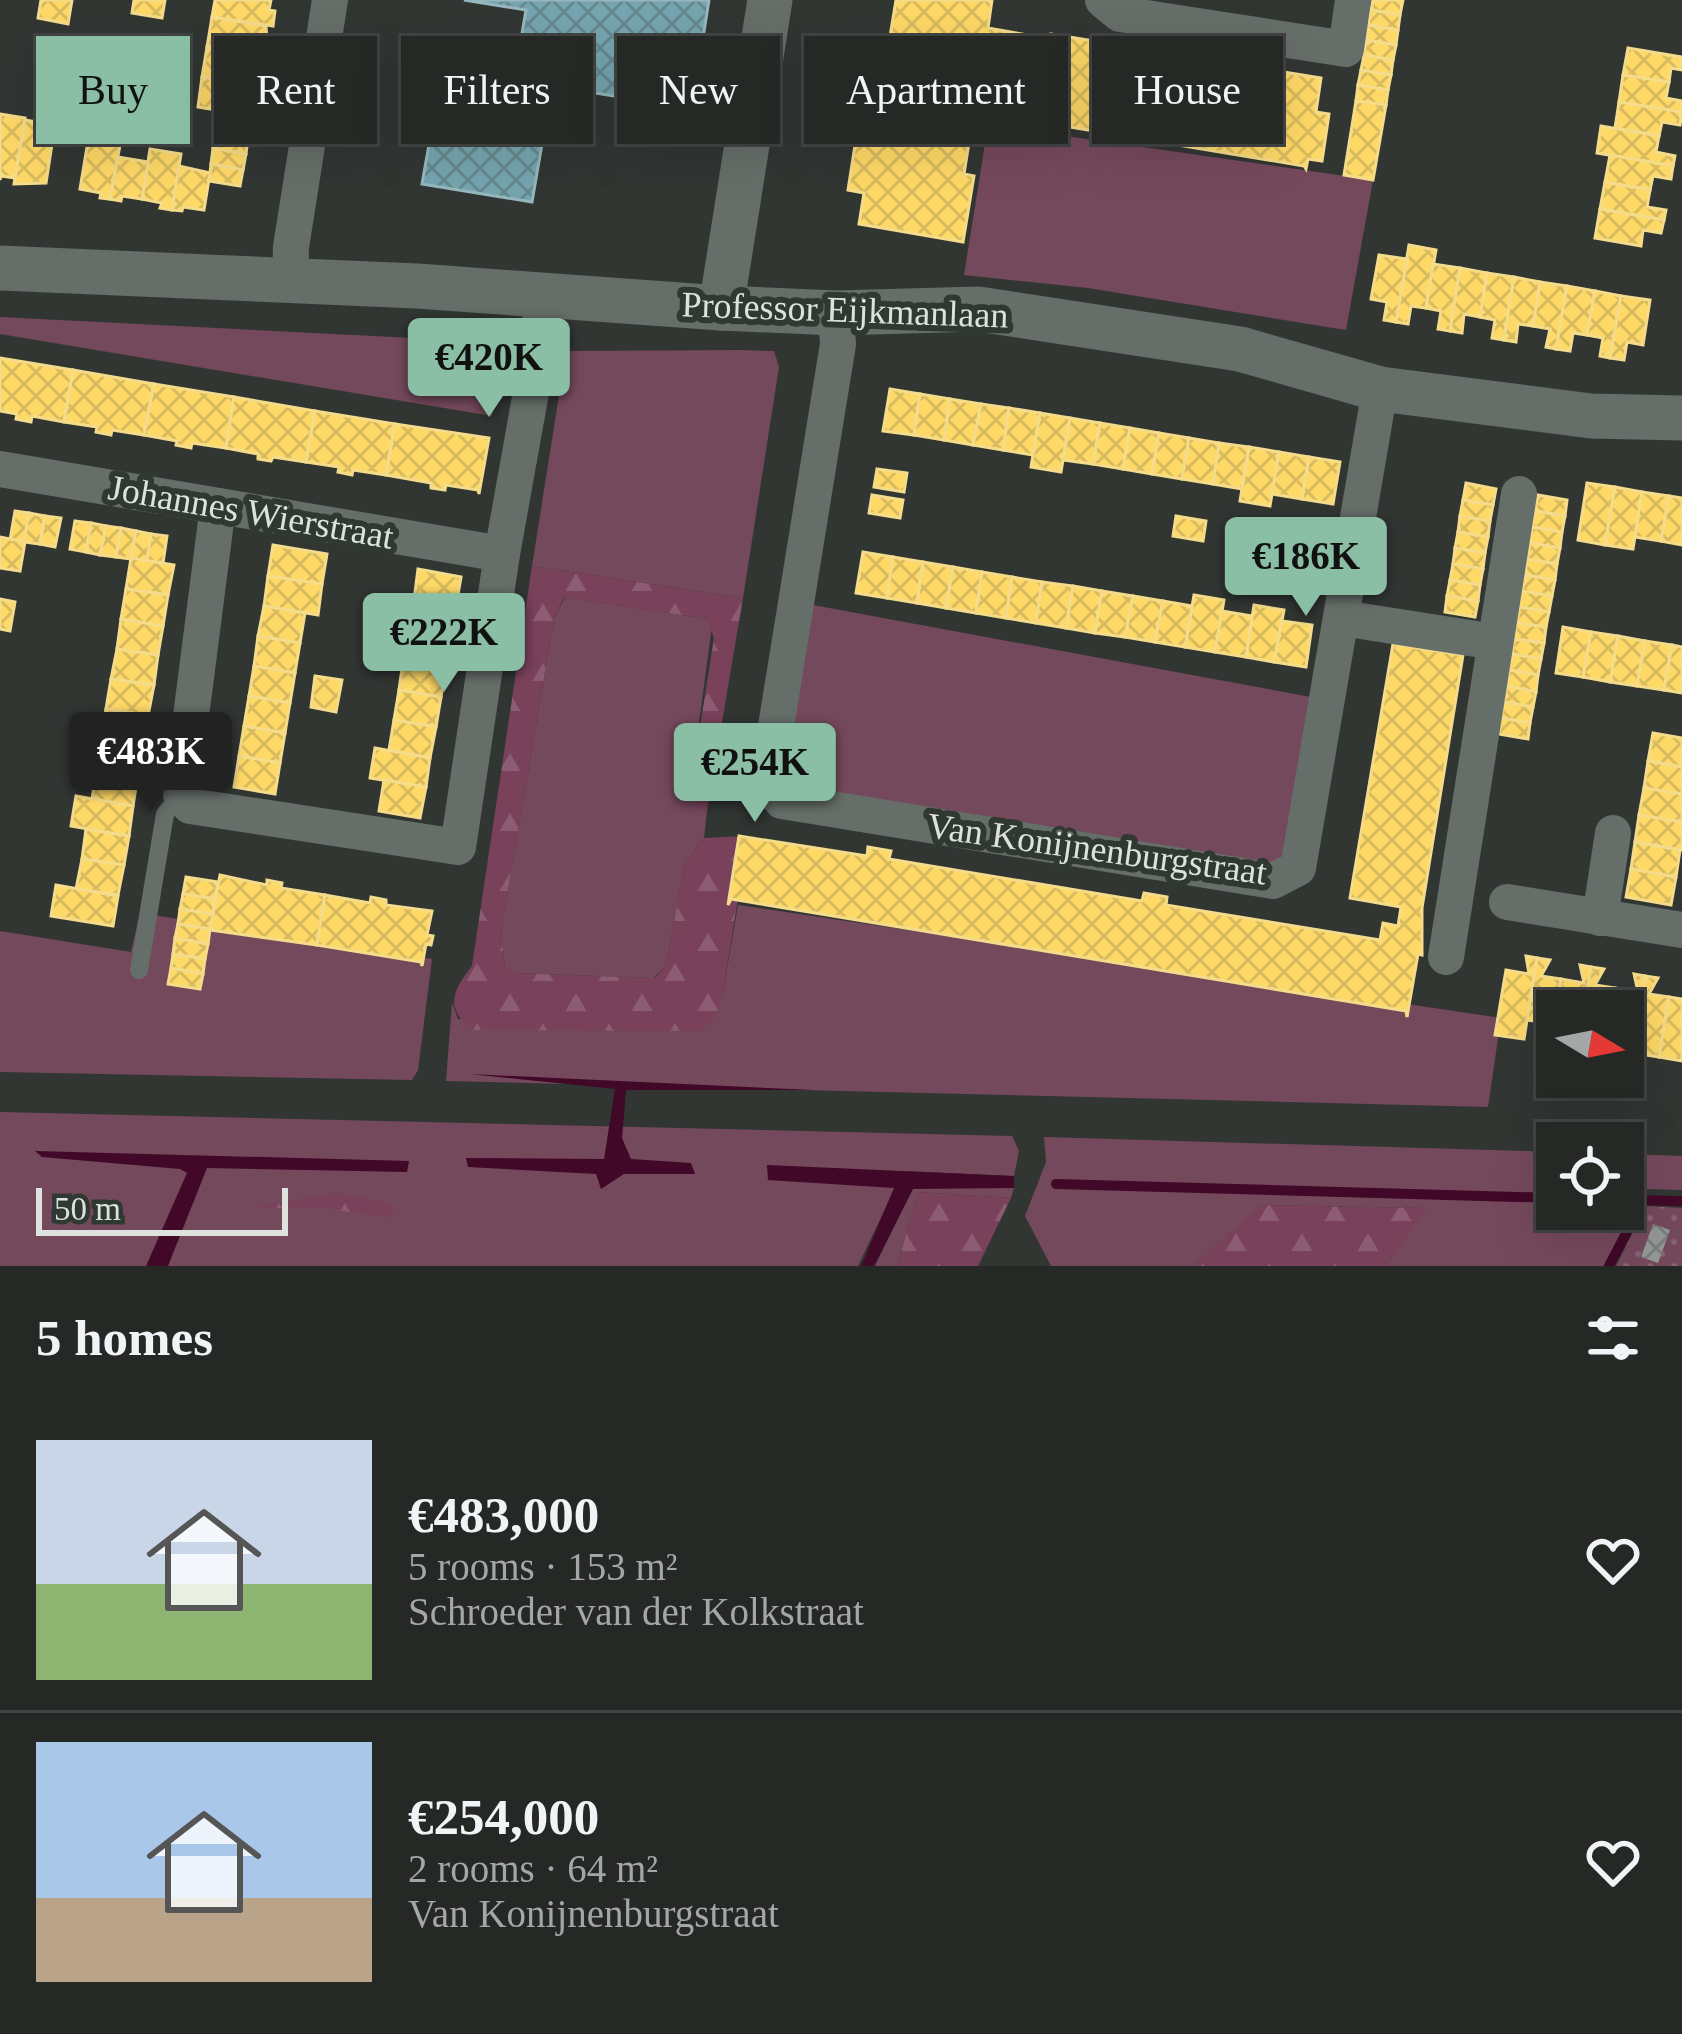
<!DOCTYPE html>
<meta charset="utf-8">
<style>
:root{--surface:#262826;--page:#2e302e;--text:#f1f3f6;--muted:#a4a6a7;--line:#424443;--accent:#8abfa5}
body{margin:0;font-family:"Times New Roman",serif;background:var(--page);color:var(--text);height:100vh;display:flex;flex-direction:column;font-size:45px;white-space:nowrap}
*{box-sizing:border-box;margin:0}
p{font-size:39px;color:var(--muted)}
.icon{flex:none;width:66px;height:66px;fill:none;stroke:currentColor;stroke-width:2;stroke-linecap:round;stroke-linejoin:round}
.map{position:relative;height:1266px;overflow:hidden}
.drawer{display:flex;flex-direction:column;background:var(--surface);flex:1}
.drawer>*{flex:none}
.banner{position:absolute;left:36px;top:36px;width:1611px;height:108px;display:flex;gap:24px}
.needle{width:78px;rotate:100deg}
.controls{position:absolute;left:1536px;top:990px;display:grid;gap:24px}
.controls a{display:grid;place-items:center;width:108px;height:108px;border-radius:0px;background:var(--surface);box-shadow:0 12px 48px #0002,0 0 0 3px var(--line);font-size:60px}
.scale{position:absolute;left:36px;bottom:30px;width:252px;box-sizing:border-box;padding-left:12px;border:6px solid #dde2de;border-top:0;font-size:33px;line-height:42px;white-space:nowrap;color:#dde2de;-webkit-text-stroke:9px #303832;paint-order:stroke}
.price{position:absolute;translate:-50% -102px;padding:0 27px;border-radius:12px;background:var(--accent);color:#111;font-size:39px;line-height:78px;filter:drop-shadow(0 3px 6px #0008)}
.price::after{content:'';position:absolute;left:50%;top:72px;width:36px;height:27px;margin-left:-18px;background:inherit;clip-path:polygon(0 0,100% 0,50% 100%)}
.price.current{background:#222;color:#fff}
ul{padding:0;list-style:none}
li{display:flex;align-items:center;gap:36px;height:300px;padding:0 36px}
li+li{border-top:3px solid var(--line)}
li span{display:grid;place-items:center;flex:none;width:336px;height:240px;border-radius:0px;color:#555}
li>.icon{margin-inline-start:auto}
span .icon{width:144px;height:144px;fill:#fffc;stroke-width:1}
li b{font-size:51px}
h2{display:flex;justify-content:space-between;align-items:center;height:144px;padding:0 36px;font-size:51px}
.tag{padding:0 42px;border-radius:0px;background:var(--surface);box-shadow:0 12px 48px #0002,0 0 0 3px var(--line);font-size:42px;line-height:108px}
.tag.current{background:var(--accent);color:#111}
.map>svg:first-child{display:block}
.grass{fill:#75495c}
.forest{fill:url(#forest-firs)}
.park{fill:url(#park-dots)}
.water{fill:#410828}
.homes{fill:url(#homes-cross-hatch);stroke:#f5dc8a;stroke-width:3}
.public{fill:url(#public-cross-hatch);stroke:#95b7bd;stroke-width:3}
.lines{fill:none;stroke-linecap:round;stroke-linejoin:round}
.stream{stroke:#410828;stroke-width:10}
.building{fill:url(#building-cross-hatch)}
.service{stroke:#666e69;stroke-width:18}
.minor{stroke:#666e69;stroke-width:36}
.tertiary{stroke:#666e69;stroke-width:45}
.labels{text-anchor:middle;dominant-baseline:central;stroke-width:12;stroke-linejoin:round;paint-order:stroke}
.street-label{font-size:36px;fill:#dde2de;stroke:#303832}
</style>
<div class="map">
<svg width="1682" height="1266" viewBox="0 0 1682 1266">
<defs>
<pattern id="forest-firs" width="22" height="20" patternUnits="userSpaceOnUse" patternTransform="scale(3)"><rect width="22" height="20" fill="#7a415b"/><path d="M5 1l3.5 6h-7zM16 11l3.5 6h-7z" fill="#8c5c72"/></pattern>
<pattern id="park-dots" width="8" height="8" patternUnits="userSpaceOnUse" patternTransform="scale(3)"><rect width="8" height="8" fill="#75495c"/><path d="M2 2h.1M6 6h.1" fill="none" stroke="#886373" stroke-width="1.8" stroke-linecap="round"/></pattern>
<pattern id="homes-cross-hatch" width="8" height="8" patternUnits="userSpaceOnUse" patternTransform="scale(3)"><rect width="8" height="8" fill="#ffd966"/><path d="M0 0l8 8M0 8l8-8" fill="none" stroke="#d9bb5f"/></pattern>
<pattern id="public-cross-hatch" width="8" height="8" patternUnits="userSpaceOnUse" patternTransform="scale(3)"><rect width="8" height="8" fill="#76a5af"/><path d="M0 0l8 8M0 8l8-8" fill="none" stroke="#66888f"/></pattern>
<pattern id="building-cross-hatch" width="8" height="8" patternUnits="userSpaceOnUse" patternTransform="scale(3)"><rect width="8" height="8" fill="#949895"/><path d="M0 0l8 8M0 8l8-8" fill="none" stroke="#7b7f7c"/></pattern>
</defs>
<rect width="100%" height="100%" fill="#323633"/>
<g class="grass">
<polygon points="988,125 1373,180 1346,330 1088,288 964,275"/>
<polygon points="0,317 492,342 504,350 492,416 0,334"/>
<polygon points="741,350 774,351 779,367 743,598 532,566 566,351"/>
<polygon points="565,597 707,619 712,626 689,797 707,811 704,838 685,862 666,965 654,978 513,973 505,967 501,931 554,619"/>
<path d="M813,605L1316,698L1292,843L1278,860L1262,867L812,791C791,780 788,768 788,745Z"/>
<polygon points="738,905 1501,1018 1488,1107 446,1081 452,1003 458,1019 722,998"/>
<polygon points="140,913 432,959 418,1070 412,1080 0,1072 0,931 131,952"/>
<polygon points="0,1112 1012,1136 1019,1151 1014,1176 903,1171 858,1266 0,1266"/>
<polygon points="1044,1137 1557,1152 1557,1209 1623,1209 1623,1154 1682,1156 1682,1190 1643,1189 1604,1266 1385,1266 1427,1208 1262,1205 1193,1266 1051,1266 1025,1216 1046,1162"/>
<polygon points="913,1188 1014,1188 1011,1198 918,1192 897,1266 875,1266"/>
</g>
<g class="forest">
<path d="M532,566L743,598L707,811L689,797L714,638L707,619L564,597L554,619L501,931L505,967L513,973L655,978L666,965L685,862L704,838L748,836L722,998L714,1019L701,1031L474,1030C444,1010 452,991 472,966Z"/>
<polygon points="336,1192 394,1204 392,1218 322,1208 254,1208"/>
<polygon points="918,1192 1011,1198 978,1266 897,1266"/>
<polygon points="1261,1205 1428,1208 1385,1266 1193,1266"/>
</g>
<polygon class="park" points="1646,1206 1682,1208 1682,1266 1616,1266"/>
<g class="water">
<polygon points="469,1074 813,1090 626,1090 622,1138 631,1159 691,1163 695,1174 624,1174 601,1189 596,1174 468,1167 466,1158 604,1159 615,1089"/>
<polygon points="35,1151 409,1161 407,1172 207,1168 168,1266 146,1266 187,1173 180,1169 42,1157"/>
<polygon points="767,1165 1014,1176 1014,1188 913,1189 874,1266 861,1266 894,1188 768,1180"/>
</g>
<g class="homes">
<polygon points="41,0 72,0 68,24 38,18"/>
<polygon points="134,0 165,0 162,18 132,13"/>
<polygon points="215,0 271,0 269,10 275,11 273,26 212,17"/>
<polygon points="896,0 992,0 988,28 1022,34 1020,42 1050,47 1051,34 1321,78 1316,112 1329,114 1322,161 1308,159 1306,169 1304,166 1040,122 1037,131 1006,126 1013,86 979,80 964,174 974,176 963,242 859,224 864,193 848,190 861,107 878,109"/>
<polygon points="1373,0 1403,0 1400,15 1371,10"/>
<polygon points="1371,10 1400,15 1398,30 1368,25"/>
<polygon points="212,17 266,26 268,57 207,47"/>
<polygon points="1368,25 1398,30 1396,45 1366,40"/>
<polygon points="1366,40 1396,45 1393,60 1364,55"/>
<polygon points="207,47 262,56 263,86 202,77"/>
<polygon points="1628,48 1682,57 1682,70 1671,68 1669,82 1623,75"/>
<polygon points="1364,55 1393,60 1391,75 1361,70"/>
<polygon points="1361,70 1391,75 1388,90 1358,85"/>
<polygon points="1623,75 1669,82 1666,98 1682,101 1682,112 1619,102"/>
<polygon points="62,76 80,79 76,107 66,105 64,119 56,118"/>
<polygon points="202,77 258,86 255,100 261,101 257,117 198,107"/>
<polygon points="1358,85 1388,90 1386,105 1356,101"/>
<polygon points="1356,101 1386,105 1373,180 1344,175"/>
<polygon points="1619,102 1682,112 1680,125 1662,122 1659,136 1615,128"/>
<polygon points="0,114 25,118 15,178 1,176 0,180"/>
<polygon points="219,117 250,122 248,138 216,133"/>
<polygon points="25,120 55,125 46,183 14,184"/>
<polygon points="1601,126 1659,136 1656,152 1675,156 1673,166 1597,153"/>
<polygon points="216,133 248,138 246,154 213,148"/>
<polygon points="89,135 121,140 110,199 100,198 101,193 80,189"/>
<polygon points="213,148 246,154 243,170 211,164"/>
<polygon points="150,149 181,154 172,210 160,208 162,203 142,199"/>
<polygon points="1610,155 1673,166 1671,179 1653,176 1650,190 1605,182"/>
<polygon points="118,157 148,162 142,199 122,196 121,201 110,199"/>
<polygon points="211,164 243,170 240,186 209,181"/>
<polygon points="179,166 210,173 204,210 183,207 182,211 172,210"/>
<polygon points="1605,182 1650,190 1647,207 1666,210 1664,220 1600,209"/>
<polygon points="1600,209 1664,220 1661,233 1643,230 1641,246 1595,238"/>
<polygon points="1409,245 1436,250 1426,308 1411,306 1408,324 1396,322"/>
<polygon points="1379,255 1407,259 1396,322 1384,320 1387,302 1371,299"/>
<polygon points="1433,264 1460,268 1450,331 1438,329 1441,311 1426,308"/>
<polygon points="1460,268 1487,273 1480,317 1464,314 1462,333 1450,331"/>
<polygon points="1487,273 1514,277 1504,340 1492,338 1495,320 1480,317"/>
<polygon points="1514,277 1540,282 1533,326 1518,324 1516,342 1504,340"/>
<polygon points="1540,282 1567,286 1556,349 1546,347 1550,329 1533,326"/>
<polygon points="1567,286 1595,291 1587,335 1573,333 1570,351 1556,349"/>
<polygon points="1595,291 1621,296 1610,358 1600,356 1603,338 1587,335"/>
<polygon points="1621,296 1650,300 1643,345 1627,342 1624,360 1610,358"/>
<polygon points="0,358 73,370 64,422 32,416 31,422 16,419 17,414 0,411"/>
<polygon points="73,370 154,384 144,435 112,430 111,435 96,432 97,427 64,422"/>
<polygon points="154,384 234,397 226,448 192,443 191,448 176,445 177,441 144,435"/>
<polygon points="890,389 920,394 914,435 883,431"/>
<polygon points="920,394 950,399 944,440 914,435"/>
<polygon points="234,397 315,411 306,462 273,457 271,461 258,459 258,454 226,448"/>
<polygon points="950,399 981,404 973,445 944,440"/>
<polygon points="981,404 1009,408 1003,450 973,445"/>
<polygon points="1009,408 1040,413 1033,455 1003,450"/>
<polygon points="315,411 395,424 386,475 353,470 352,475 338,472 339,467 306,462"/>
<polygon points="1040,413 1070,418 1061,472 1031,467"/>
<polygon points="1070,418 1100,423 1093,464 1063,460"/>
<polygon points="1100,423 1130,428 1123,469 1093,464"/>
<polygon points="395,424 489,438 479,494 478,490 446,485 445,490 431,488 431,483 386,475"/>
<polygon points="1130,428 1159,433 1152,474 1123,469"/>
<polygon points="1159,433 1189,438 1182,479 1152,474"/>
<polygon points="1189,438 1219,443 1213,484 1182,479"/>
<polygon points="1219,443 1249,447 1242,489 1213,484"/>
<polygon points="1249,447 1279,452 1270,506 1240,501"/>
<polygon points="1279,452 1309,457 1302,499 1272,494"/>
<polygon points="1309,457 1340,462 1333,504 1302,499"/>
<polygon points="877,469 907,473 904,492 874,487"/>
<polygon points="1466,483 1496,489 1493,505 1463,500"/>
<polygon points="1587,483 1615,487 1605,545 1578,540"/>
<polygon points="1615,487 1642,492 1633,549 1605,545"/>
<polygon points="1642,492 1669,496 1661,541 1635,537"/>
<polygon points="872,495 903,500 900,518 869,513"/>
<polygon points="1538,495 1567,500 1565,516 1535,511"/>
<polygon points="1669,496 1682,498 1682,545 1661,541"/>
<polygon points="1463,500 1493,505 1490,521 1460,516"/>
<polygon points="15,511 29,513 24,542 10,540"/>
<polygon points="1535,511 1565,516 1562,532 1532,527"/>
<polygon points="29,513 45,516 40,544 24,542"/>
<polygon points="45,516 61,518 55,547 40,544"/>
<polygon points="1176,516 1206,521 1203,541 1173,536"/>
<polygon points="1460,516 1490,521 1488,537 1458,532"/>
<polygon points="75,521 91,523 86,552 70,549"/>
<polygon points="91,523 106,526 100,555 86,552"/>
<polygon points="106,526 121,528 116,557 100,555"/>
<polygon points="1532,527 1562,532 1560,548 1530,543"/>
<polygon points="121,528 136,531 131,559 116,557"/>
<polygon points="136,531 151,534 147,561 131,558"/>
<polygon points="1458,532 1488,537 1485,553 1455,548"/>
<polygon points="151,534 167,536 163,563 147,561"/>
<polygon points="0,537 25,542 20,571 0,568"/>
<polygon points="1295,538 1327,543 1323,561 1292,556"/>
<polygon points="1530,543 1560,548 1557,564 1527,559"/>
<polygon points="273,545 327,554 322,584 268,576"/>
<polygon points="1455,548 1485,553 1483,569 1453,564"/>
<polygon points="863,552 893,557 887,598 856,593"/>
<polygon points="893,557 923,562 917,603 887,598"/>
<polygon points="131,558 174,565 168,595 126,589"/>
<polygon points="1527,559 1557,564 1555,580 1525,575"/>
<polygon points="923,562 953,567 946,608 917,603"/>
<polygon points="1291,563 1322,569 1319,587 1288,582"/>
<polygon points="1453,564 1483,569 1480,585 1450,580"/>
<polygon points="953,567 982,572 976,613 946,608"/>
<polygon points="418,569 461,577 456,607 414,600"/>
<polygon points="982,572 1012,577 1006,618 976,613"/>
<polygon points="1525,575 1555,580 1552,596 1522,591"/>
<polygon points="268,576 322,584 318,615 264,606"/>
<polygon points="1012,577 1042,582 1036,623 1006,618"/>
<polygon points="1450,580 1480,585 1478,601 1447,596"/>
<polygon points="1042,582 1073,586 1066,628 1036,623"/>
<polygon points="1073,586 1102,591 1095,633 1066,628"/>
<polygon points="126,589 168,595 163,626 121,619"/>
<polygon points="1102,591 1133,596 1125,637 1095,633"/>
<polygon points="1522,591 1552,596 1549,612 1519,607"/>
<polygon points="1194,595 1224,600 1215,652 1185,647"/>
<polygon points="1133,596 1163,601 1155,642 1125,637"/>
<polygon points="1447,596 1478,601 1475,617 1445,612"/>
<polygon points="0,599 15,602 10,631 0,629"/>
<polygon points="414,600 456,607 451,637 409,630"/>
<polygon points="1163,601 1192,606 1185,647 1155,642"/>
<polygon points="1254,605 1284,610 1274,662 1246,657"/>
<polygon points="264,606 305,613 300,643 258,636"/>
<polygon points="1519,607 1549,612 1546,627 1517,623"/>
<polygon points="1222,611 1252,616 1246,657 1215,652"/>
<polygon points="121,619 163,626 158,655 117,649"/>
<polygon points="1282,621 1312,625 1306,667 1274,662"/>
<polygon points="1517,623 1546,627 1544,643 1514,639"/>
<polygon points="1563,627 1591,632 1583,677 1556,673"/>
<polygon points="409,630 451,637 446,667 403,661"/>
<polygon points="1591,632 1618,636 1610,682 1583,677"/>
<polygon points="258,636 300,643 295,673 254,666"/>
<polygon points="1618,636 1645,641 1637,686 1610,682"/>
<polygon points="1514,639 1544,643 1541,659 1512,654"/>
<polygon points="1645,641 1672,645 1664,690 1637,686"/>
<polygon points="1393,644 1463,655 1422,908 1422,955 1418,954 1407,1017 1406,1011 731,899 728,905 739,836 867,856 868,847 891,851 889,859 1142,901 1144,893 1167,897 1166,905 1380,940 1383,923 1398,926 1401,907 1350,898"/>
<polygon points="1672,645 1682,647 1682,693 1664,690"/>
<polygon points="117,649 158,655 154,685 111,679"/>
<polygon points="1512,654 1541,659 1538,675 1509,670"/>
<polygon points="403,661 446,667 441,697 399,690"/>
<polygon points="254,666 295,673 290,703 249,696"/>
<polygon points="1509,670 1538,675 1536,692 1507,686"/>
<polygon points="315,676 342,680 336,712 311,707"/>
<polygon points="111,679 154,685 148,716 106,709"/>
<polygon points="1507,686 1536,692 1533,707 1504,702"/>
<polygon points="399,690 441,697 436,727 394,720"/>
<polygon points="249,696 290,703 285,733 244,726"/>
<polygon points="1504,702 1533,707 1530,723 1501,718"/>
<polygon points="106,709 148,716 144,745 101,738"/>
<polygon points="1501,718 1530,723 1528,739 1499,734"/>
<polygon points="394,720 436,727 430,758 389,750"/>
<polygon points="244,726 285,733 280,763 239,756"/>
<polygon points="1653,733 1682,738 1682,767 1648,761"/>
<polygon points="101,738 144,745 138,775 97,768"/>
<polygon points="375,748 430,758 426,787 370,778"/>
<polygon points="239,756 280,763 275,794 234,787"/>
<polygon points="1648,761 1682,767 1682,794 1644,788"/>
<polygon points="97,768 138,775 133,806 92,799"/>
<polygon points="384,780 426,787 420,818 379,811"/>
<polygon points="1644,788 1682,794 1682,822 1639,815"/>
<polygon points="76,796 133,806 129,836 71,826"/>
<polygon points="1639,815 1682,822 1682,850 1635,842"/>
<polygon points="86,829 129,836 124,865 82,859"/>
<polygon points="1635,842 1680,850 1676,877 1631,869"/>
<polygon points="82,859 124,865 118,895 76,889"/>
<polygon points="1631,869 1676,877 1671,905 1626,897"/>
<polygon points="220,875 267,885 267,880 282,883 281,888 325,895 317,945 210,930"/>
<polygon points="186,877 218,882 215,899 183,894"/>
<polygon points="56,885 118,896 113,926 51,916"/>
<polygon points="183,894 215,899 213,914 180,909"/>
<polygon points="325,895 370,903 371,897 386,900 386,905 432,911 427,935 433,936 431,945 426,944 422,966 421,962 317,945"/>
<polygon points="180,909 213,914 210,929 178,924"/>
<polygon points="178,924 210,929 208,944 175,938"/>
<polygon points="175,938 208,944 205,959 173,954"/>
<polygon points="173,954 205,959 203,974 171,968"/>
<polygon points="1526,956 1537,958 1524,1039 1495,1035 1506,970 1529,974"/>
<polygon points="1537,958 1550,960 1541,976 1561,979 1554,1024 1527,1020"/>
<polygon points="1580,965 1591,967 1584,1011 1557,1011 1557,1040 1552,1039 1561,979 1584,983"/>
<polygon points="1591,967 1604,969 1595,985 1615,988 1611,1011 1584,1011"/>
<polygon points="171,968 203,974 200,989 168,984"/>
<polygon points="1634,974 1645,976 1633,1053 1623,1051 1623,1011 1611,1011 1615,988 1638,992"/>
<polygon points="1645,976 1658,978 1649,994 1669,997 1659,1057 1633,1053"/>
<polygon points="1669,997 1682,999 1682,1061 1659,1057"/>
</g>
<polygon class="public" points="464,0 709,0 692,108 701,110 552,86 532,202 422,184 433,122 505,134 526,10"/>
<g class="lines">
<g class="stream">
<polyline points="1056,1184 1557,1198"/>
<polyline points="1623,1200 1682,1201"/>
<polyline points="1609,1266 1643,1201"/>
</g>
</g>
<polygon class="building" points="1653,1224 1670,1230 1658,1263 1641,1257"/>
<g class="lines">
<polyline class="service" points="139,970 165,814 181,794"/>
<g class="minor">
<polyline points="1103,0 1120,14 1346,49 1353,0"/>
<polyline points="290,280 291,247 330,0"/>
<polyline points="836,313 838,344 767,782 782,801 1273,881 1298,868 1380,389"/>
<polyline points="0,469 502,554"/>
<polyline points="218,506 181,794 190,806 458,847 502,554 540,342 541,294"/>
<polyline points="1342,618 1495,642"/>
<polyline points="1507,902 1682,930"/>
<polyline points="1600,918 1613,833"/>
<polyline points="1446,957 1519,494"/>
</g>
<g class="tertiary">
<polyline points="0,268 417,286 721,308 836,313 978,309 1240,349 1380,389 1591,416 1682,418"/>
<polyline points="721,308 770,0"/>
</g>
</g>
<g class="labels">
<g class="street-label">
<text transform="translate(845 310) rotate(2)">Professor Eijkmanlaan</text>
<text transform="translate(251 512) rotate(10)">Johannes Wierstraat</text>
<text transform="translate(1097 849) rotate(8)">Van Konijnenburgstraat</text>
</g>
</g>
</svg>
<div class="controls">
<a><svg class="needle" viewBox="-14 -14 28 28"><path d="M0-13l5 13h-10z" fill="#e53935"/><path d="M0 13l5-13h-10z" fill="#a4a6a7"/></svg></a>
<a><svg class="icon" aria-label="locate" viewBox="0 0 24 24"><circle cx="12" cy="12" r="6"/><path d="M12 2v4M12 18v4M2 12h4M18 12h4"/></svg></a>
</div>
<div class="scale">50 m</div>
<b class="price" style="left:489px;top:420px">€420K</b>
<b class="price" style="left:1306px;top:619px">€186K</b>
<b class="price" style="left:444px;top:695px">€222K</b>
<b class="price current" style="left:151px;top:814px">€483K</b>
<b class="price" style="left:755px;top:825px">€254K</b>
<div class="banner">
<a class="tag current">Buy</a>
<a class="tag">Rent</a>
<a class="tag">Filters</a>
<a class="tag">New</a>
<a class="tag">Apartment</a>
<a class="tag">House</a>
</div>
</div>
<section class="drawer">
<h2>5 homes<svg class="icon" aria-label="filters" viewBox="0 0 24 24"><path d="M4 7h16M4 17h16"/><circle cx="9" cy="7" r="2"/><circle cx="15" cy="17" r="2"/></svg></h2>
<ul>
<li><span style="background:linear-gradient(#c9d6e8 60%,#8fb573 0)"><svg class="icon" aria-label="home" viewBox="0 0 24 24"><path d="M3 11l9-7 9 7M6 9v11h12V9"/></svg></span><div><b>€483,000</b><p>5 rooms · 153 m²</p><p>Schroeder van der Kolkstraat</p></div><svg class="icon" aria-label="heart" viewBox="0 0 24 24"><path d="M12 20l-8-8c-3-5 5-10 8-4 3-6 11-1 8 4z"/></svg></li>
<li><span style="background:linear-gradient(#a9c7e8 65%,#b9a48a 0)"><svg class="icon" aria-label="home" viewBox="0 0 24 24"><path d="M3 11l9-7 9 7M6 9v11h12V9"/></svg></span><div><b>€254,000</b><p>2 rooms · 64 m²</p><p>Van Konijnenburgstraat</p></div><svg class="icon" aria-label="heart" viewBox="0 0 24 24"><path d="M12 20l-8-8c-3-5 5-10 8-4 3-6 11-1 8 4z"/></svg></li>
</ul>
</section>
